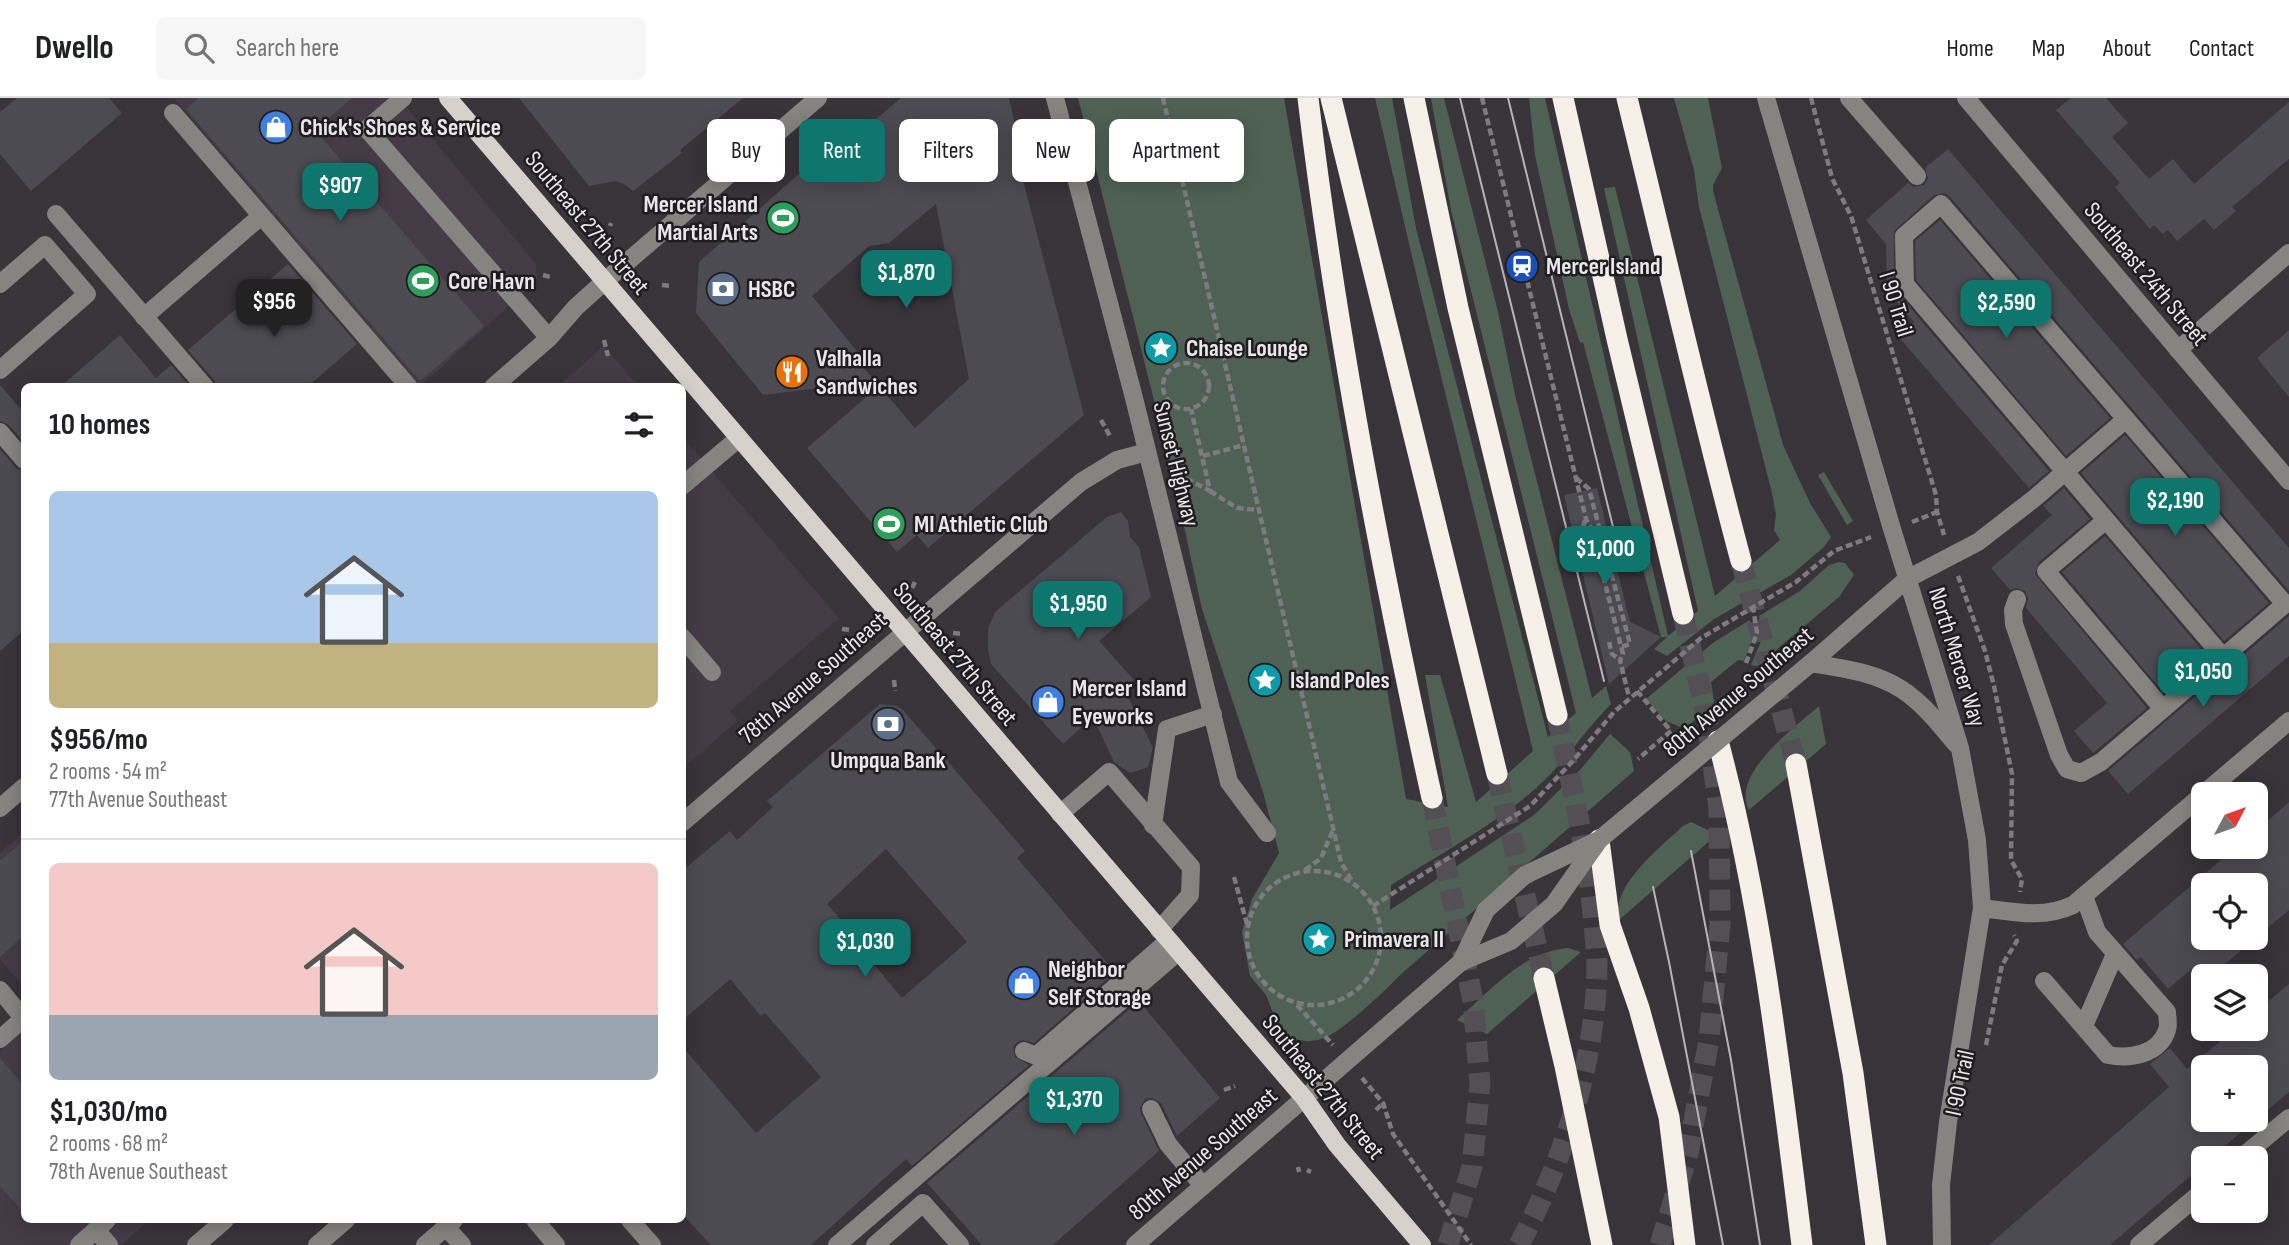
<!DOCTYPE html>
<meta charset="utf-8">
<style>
:root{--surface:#fff;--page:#f6f6f6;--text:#202124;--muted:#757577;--line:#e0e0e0;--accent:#0f766e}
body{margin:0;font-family:"Sofia Sans Condensed",sans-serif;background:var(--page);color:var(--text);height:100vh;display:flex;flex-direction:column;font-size:26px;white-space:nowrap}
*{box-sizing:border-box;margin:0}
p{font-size:23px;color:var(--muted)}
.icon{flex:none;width:38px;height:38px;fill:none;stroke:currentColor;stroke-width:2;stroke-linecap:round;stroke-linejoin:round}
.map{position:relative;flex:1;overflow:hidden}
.drawer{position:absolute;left:21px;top:285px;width:665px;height:840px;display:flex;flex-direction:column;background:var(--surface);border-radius:10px;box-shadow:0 4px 18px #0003}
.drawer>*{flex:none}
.guide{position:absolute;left:707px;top:21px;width:665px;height:63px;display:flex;gap:14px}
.needle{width:46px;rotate:49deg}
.buttons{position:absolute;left:2191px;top:684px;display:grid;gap:14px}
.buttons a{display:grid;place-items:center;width:77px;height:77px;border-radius:10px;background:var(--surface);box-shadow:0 4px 18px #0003;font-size:35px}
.price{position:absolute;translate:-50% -60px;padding:0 16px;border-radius:14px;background:var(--accent);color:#fff;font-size:23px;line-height:46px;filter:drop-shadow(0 2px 4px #0008)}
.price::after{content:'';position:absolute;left:50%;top:42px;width:21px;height:16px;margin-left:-10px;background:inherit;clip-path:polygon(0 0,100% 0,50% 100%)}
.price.active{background:#222;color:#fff}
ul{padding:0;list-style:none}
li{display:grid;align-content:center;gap:14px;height:371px;padding:0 28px}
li+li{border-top:2px solid var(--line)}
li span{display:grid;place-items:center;height:217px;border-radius:10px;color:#555}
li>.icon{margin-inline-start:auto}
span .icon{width:126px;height:126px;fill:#fffc;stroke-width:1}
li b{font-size:30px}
h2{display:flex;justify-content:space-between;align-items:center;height:84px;padding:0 28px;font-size:30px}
.tag{padding:0 24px;border-radius:10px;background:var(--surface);box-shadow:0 4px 18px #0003;font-size:24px;line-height:63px}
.tag.active{background:var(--accent);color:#fff}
header{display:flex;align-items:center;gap:42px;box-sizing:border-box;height:98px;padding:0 35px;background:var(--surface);border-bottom:2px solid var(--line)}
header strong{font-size:33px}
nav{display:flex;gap:38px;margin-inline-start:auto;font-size:24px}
.search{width:490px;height:63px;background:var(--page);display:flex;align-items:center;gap:18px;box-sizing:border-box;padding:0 24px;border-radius:10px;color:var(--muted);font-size:26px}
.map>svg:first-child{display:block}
.built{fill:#443b47}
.green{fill:#4f6154}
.building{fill:#4d4b52;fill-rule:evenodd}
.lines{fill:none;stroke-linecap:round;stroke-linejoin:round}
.highway-tunnel{stroke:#534f55;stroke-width:21;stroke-dasharray:21 10;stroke-linecap:butt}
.path{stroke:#7e7b80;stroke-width:4.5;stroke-dasharray:7 3.5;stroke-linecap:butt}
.minor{stroke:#868480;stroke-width:18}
.major{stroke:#d6d1ca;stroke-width:18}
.highway{stroke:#f6f0e8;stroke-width:21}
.tram{stroke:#b7b3b8;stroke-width:2}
.minor-bridge{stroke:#868480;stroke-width:18}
.labels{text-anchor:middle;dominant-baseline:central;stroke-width:5;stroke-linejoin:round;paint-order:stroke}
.poi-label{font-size:24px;font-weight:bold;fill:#eae7eb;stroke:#1e1c1f;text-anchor:start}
.street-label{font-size:24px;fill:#eae7eb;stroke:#1e1c1f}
</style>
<header>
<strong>Dwello</strong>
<div class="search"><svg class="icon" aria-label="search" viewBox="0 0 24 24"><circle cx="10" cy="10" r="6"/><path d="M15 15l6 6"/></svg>Search here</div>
<nav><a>Home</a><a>Map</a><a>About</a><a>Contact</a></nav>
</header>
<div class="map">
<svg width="2289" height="1147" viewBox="0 0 2289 1147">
<rect width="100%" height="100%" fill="#38343a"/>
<g class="built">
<polygon points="174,0 399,0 536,166 537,183 420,288"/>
<polygon points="604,248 639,289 557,289"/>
<polygon points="682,339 839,520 730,613 738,622 683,671"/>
<polygon points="24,734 24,889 0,861 0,755"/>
<polygon points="24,932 24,1122 150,1122 121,1147 0,1147 0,954"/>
</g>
<g class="green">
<path d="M1078,0H1284L1406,701L1448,709L1425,577H1440L1476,704L1533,653L1419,188L1375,0H1392L1416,130L1548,639L1576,615L1451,112L1431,0H1444L1498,214L1516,301L1592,600L1606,588L1611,606C1584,633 1564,666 1535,691C1492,729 1439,756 1391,787L1390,812L1534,717L1580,672L1610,636L1630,654L1634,673L1399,878C1385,893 1370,906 1355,919C1329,940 1314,952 1281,935L1266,897L1250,878L1242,834L1252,801L1279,755L1263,694L1202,511L1173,378Z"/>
<polygon points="1529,0 1545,0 1668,538 1698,513 1604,90 1615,89 1715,498 1780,442 1774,432 1776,417 1772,395 1699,109 1694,72 1674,0 1708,0 1722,70 1713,87 1713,93 1783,347 1810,405 1831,439 1824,449 1791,477 1714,521 1667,558 1654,551 1667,539 1661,539 1583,244 1580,245 1569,211 1535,57"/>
<polygon points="1824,374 1853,423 1847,427 1818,377"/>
<polygon points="1839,464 1845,465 1854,477 1839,499 1757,568 1751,567 1761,543 1759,518 1800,493 1829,467"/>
<polygon points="1750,522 1752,542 1744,563 1738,562 1711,584 1714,604 1685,631 1666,623 1646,601 1714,544"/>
<path d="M1819,608L1826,646L1749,712C1730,676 1795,629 1819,608Z"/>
<path d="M1691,724L1710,733L1714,739L1619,822C1610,788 1661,749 1683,728Z"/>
<path d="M1568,850L1581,854L1487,936L1457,922C1490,893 1522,854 1568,850Z"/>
</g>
<g class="building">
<polygon points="17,0 109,0 122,15 31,93 0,56 0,14"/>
<polygon points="199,0 352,0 315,32 484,228 420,283 186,11"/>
<polygon points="519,0 743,0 680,52 682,55 633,93 624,86 615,83 589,88"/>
<polygon points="901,0 1009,0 1022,58 1017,59 1084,317 928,450 917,437 897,454 807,350 879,288 915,330 969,281 936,106 889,145 869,148 812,198 861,258 857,262 875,283 763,297 696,215 699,164 815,62 836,55"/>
<polygon points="2071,0 2106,0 2128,25 2112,39 2149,81 2173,61 2194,86 2289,4 2289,61 2232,109 2236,113 2214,132 2204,121 2177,143 2168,132 2163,136 2154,127 2150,131 2115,89 2120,85 2056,12"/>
<polygon points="1948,51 2289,450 2289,493 1950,99 1944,95 1934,97 1894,133 1894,187 1896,193 2049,373 2029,390 1898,238 1914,224 1887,193 1886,146 1866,122 1908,85 1914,89 1924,87 1928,81 1925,70"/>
<polygon points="1940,122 2110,320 2066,358 1916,182 1915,143"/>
<polygon points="288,166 357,246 307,289 216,289 214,282 188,252"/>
<polygon points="2289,232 2289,299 2257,260"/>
<polygon points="120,237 156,280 171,267 190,289 60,289"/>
<polygon points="0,287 24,315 24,345 9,327 0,323"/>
<polygon points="2125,337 2269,505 2224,543 2081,375"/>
<polygon points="0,351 16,370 24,373 24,532 0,553"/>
<polygon points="1597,390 1630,524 1661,539 1609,586 1564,397"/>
<polygon points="2064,390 2090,421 2039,464 2035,476 2147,610 2093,655 2074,633 2107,605 2026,510 2028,500 2025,493 2016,490 2010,492 1991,470 2052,417 2043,408"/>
<polygon points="1121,414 1128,423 1130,439 1139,449 1151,499 1099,543 1134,582 1124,591 1153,650 1148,669 1130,675 1114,664 1093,619 1063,646 991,566 988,551 988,531 995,514 1107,419"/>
<polygon points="2105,438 2207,558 2164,595 2062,474"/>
<polygon points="2289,518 2289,558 2128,696 2108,673"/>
<path d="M880,606L897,608L903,612L1025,753L1017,760L1115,874L1034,945L1023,942L1017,944L1013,949L1015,959L1029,967L912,1068L906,1061L811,1147H711L682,1116V948L756,1035L821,979L765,915L761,918L730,881L682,923V773L730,733L737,742L773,709L767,703ZM886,751L967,844L902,900L853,841L855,838L827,806Z"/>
<path d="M2289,704V812L2211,878L2203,879L2194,869L2168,891L2141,859L2137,862L2123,846L2236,749H2256V733ZM2203,788H2256V840H2203Z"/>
<polygon points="24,742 24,837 0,859 0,763"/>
<polygon points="2289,886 2289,994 2256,1022 2256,970 2203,970 2203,1022 2255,1022 2211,1060 2203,1060 2203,1067 2110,1147 1989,1147 2169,989 2150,966 2152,964 2170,950 2187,971 2235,931 2256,931 2256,914"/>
<polygon points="1139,903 1220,1000 1177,1038 1161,1005 1152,1000 1145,1001 1140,1010 1141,1015 1159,1053 1053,1147 982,1147 927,1085"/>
<polygon points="0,960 24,988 24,1115 0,1088"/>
</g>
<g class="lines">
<g class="highway-tunnel">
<polyline points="1741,463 1796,666"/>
<polyline points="1497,676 1544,880"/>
<polyline points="1432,700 1473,903 1480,986 1472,1069 1448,1147"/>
<path d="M1519,1147C1563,1064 1596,963 1597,869C1597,855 1595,840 1594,826C1588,756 1571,686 1557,617"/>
<polyline points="1660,1147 1688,1055 1709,942 1720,826 1719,711 1707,620 1683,516"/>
</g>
<g class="path">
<polyline points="1163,0 1341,764 1353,785"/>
<polyline points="1482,0 1586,421 1591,430 1623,556 1620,562 1629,599"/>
<polyline points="1811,0 1832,80 1851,118 1936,397 1937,414 1944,437"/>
<polyline points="610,128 611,125"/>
<polyline points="543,177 550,179"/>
<polyline points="662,187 671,188"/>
<polyline points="604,242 608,258"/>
<circle cx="1186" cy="288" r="23"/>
<polyline points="1101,322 1111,340"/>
<polyline points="1203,358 1244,347"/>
<polyline points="1176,379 1189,382 1210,393 1191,311"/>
<polyline points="1576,380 1589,391 1630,546 1621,549"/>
<polyline points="1210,393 1237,410 1259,412"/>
<polyline points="1585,422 1582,433 1588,455"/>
<polyline points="1912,424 1937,414"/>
<polyline points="1958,478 1985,553 1994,588 2012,676 2011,762 2022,781 2020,794"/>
<polyline points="912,490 915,484"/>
<polyline points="842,531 851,532"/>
<polyline points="953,535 962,536"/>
<polyline points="1609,544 1612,556 1620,562"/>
<polyline points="1746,565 1757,535 1753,509"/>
<polyline points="894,582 895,593"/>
<polyline points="1637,593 1671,633 1638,661"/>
<polyline points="1305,772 1321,760 1333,732"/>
<circle cx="1314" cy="840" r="67"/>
<polyline points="1234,779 1247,826"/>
<polyline points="1373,808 1530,708 1572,664 1614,614 1701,540 1796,484 1834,453 1871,439"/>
<polyline points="1297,907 1333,947"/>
<polyline points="1986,947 2002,867 2017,843 2014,837"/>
<polyline points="1362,980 1383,1005 1393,1036 1471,1147"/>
<polyline points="1224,992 1235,988"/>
<polyline points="1376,1012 1383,1005"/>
<polyline points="1298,1069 1299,1074"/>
<polyline points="1308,1075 1310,1071"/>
</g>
<g class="minor">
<polyline points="403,0 367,31 549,240"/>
<polyline points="1055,0 1134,300 1229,684 1267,735"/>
<polyline points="1766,0 1892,431 1960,650 1977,742 1982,810 1948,1024 1941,1087 1942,1147"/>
<polyline points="1849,0 1917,78"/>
<polyline points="1966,0 2289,383"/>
<polyline points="173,15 409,289"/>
<polyline points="56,116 205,289"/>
<polyline points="0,186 45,147 87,196 0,272"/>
<polyline points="144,219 261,118"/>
<polyline points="2178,252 2289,155"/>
<polyline points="493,289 549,240 576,209 605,183 818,0"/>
<polyline points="0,334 24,362"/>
<polyline points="682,388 739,340"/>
<polyline points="2106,422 2046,473 2163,611 2285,506 1941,106 1904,138 1905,186 2223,559"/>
<polyline points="2017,501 2013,512 2014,526 2059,657 2067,671 2081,675 2101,664 2163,611"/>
<polyline points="682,539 712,574"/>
<polyline points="1811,565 1907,481 1978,444 2036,399 2126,321"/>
<path d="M1811,565C1841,570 1875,574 1901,591C1923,605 1939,626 1956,646"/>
<polyline points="0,710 24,689"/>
<polyline points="1060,716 1109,674 1191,769 1190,797 1159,832"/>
<polyline points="682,725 1081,384 1117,362 1147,354"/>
<polyline points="1153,727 1167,631 1213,616"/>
<path d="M1982,810C2014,814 2043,821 2073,807L2289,623"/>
<path d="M2044,883L2108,957C2130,961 2159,957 2167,932C2169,927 2167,919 2167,914L2097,834L2084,798"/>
<polyline points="0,892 24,921"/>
<polyline points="2084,928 2115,856"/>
<polyline points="0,941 24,920"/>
<polyline points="1024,953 1036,958 1168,843"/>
<polyline points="1151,1011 1168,1046 1203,1088"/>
<polyline points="2241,1060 2289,1020"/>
<polyline points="535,1122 556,1147"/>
<polyline points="630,1122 652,1147"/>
<polyline points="446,1129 462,1147"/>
<polyline points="96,1132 109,1147"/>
<polyline points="79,1147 107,1122"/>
<polyline points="196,1147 225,1122"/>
<polyline points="317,1147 346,1122"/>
<polyline points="425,1147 454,1122"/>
<polyline points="837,1147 1178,854"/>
<polyline points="875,1147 923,1105 960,1147"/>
<polyline points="1135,1147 1461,864"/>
<polyline points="2139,1147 2203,1093"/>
</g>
<path class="major" d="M448,0C734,333 1017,669 1305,1001L1337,1047L1422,1147"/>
<g class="highway">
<path d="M1308,0C1336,235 1381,470 1432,700"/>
<polyline points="1331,0 1497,676"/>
<polyline points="1414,0 1458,210 1557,617"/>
<polyline points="1563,0 1617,241 1683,516"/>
<path d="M1627,0C1665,154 1700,310 1741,463"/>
<path d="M1718,643C1762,808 1781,978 1802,1147"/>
<polyline points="1796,666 1853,975 1876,1147"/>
<polyline points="1599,742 1610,827 1639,910 1669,1019 1685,1147"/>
<polyline points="1544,880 1565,968 1602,1147"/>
</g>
<g class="tram">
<polyline points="1460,0 1604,583"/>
<polyline points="1508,0 1614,433"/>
<polyline points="1691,753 1731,962 1760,1147"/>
<polyline points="1653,789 1669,864 1723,1147"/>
</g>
<g class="minor-bridge">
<polyline points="1461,864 1486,812 1525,777 1599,742 1811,565"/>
<polyline points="1461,864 1511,843 1554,806 1597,745"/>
</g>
</g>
<defs>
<symbol id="shop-disc" viewBox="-11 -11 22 22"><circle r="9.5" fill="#3f7fe0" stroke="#1e1c1f"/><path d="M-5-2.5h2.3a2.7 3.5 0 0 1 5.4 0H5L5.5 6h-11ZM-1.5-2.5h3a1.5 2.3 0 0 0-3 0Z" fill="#fff"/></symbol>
<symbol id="stadium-disc" viewBox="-11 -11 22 22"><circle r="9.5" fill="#2e9e5b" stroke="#1e1c1f"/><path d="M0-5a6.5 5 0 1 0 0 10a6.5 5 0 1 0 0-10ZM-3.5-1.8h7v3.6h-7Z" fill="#fff"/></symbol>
<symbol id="station-disc" viewBox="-11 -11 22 22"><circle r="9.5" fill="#1a4fb4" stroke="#1e1c1f"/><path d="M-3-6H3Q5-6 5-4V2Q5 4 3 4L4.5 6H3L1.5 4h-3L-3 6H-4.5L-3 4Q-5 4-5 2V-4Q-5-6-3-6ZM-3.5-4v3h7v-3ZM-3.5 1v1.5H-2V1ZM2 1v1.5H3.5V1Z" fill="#fff"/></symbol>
<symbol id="bank-disc" viewBox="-11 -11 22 22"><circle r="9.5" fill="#5c6f8a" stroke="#1e1c1f"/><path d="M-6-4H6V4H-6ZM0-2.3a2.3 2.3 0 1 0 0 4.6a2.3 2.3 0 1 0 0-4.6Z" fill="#fff"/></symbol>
<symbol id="sight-disc" viewBox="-11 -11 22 22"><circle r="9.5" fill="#0f9aa8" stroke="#1e1c1f"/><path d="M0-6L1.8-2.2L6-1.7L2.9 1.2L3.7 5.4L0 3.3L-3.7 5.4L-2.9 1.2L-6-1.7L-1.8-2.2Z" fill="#fff"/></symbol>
<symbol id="restaurant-disc" viewBox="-11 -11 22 22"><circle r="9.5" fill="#e8710a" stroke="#1e1c1f"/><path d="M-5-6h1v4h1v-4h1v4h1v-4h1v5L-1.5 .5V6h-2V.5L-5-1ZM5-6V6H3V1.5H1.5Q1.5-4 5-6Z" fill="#fff"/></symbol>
</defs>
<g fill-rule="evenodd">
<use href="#shop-disc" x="257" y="10" width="38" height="38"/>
<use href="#stadium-disc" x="764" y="101" width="38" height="38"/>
<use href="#station-disc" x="1503" y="149" width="38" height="38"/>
<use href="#stadium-disc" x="404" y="164" width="38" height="38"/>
<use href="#bank-disc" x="704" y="172" width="38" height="38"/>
<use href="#sight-disc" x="1142" y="231" width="38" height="38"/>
<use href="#restaurant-disc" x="773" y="255" width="38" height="38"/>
<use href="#stadium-disc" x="870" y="407" width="38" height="38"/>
<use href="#sight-disc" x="1246" y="563" width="38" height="38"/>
<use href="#shop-disc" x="1029" y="585" width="38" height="38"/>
<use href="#bank-disc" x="869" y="607" width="38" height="38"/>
<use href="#sight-disc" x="1300" y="822" width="38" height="38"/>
<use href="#shop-disc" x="1005" y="866" width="38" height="38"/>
</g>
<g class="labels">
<g class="poi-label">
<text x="300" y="29">Chick's Shoes &amp; Service</text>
<text x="758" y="106" text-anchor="end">Mercer Island<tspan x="758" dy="28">Martial Arts</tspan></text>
<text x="1546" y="168">Mercer Island</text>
<text x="448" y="183">Core Havn</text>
<text x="748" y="191">HSBC</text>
<text x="1186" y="250">Chaise Lounge</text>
<text x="816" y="260">Valhalla<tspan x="816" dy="28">Sandwiches</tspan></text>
<text x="914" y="426">MI Athletic Club</text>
<text x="1290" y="582">Island Poles</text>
<text x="1072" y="590">Mercer Island<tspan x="1072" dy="28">Eyeworks</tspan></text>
<text x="888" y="662" text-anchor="middle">Umpqua Bank</text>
<text x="1344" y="841">Primavera II</text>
<text x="1048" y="871">Neighbor<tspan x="1048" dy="28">Self Storage</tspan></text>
</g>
<g class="street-label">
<text transform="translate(587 125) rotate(50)">Southeast 27th Street</text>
<text transform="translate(2146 176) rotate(50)">Southeast 24th Street</text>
<text transform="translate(1896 206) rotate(73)">I 90 Trail</text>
<text transform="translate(1176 366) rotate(76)">Sunset Highway</text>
<text transform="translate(955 556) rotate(50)">Southeast 27th Street</text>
<text transform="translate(1957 559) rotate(73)">North Mercer Way</text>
<text transform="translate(813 580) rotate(-41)">78th Avenue Southeast</text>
<text transform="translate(1738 594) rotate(-40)">80th Avenue Southeast</text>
<text transform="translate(1960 985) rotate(-78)">I 90 Trail</text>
<text transform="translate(1323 989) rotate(51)">Southeast 27th Street</text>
<text transform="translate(1203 1056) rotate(-41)">80th Avenue Southeast</text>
</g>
</g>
</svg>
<div class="buttons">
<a><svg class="needle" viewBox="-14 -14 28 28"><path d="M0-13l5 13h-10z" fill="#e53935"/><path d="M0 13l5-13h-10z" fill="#757577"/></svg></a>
<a><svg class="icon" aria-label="locate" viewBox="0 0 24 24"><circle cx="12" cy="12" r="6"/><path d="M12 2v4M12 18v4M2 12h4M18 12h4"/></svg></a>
<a><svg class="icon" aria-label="layers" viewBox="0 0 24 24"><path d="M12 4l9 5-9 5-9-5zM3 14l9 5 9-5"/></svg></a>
<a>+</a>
<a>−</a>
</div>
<b class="price" style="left:340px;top:125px">$907</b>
<b class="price" style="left:906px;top:212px">$1,870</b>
<b class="price active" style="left:274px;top:241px">$956</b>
<b class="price" style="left:2006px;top:242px">$2,590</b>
<b class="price" style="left:2175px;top:440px">$2,190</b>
<b class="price" style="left:1605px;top:488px">$1,000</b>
<b class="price" style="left:1078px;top:543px">$1,950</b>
<b class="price" style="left:2203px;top:611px">$1,050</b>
<b class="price" style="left:865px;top:881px">$1,030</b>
<b class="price" style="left:1074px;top:1039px">$1,370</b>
<div class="guide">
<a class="tag">Buy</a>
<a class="tag active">Rent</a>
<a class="tag">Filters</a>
<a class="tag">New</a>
<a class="tag">Apartment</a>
</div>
<section class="drawer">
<h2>10 homes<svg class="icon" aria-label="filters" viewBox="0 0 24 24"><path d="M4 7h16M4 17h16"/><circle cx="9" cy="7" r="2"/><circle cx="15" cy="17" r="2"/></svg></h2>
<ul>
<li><span style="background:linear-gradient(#a9c7e8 70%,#c2b280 0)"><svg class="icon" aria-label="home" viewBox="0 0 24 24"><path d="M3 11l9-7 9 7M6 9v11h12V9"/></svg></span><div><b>$956/mo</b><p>2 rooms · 54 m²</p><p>77th Avenue Southeast</p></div></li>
<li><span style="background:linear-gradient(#f6c9c9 70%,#9aa5b1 0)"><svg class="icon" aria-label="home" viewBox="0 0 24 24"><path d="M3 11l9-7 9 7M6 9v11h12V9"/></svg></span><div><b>$1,030/mo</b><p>2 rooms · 68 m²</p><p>78th Avenue Southeast</p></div></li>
</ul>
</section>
</div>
